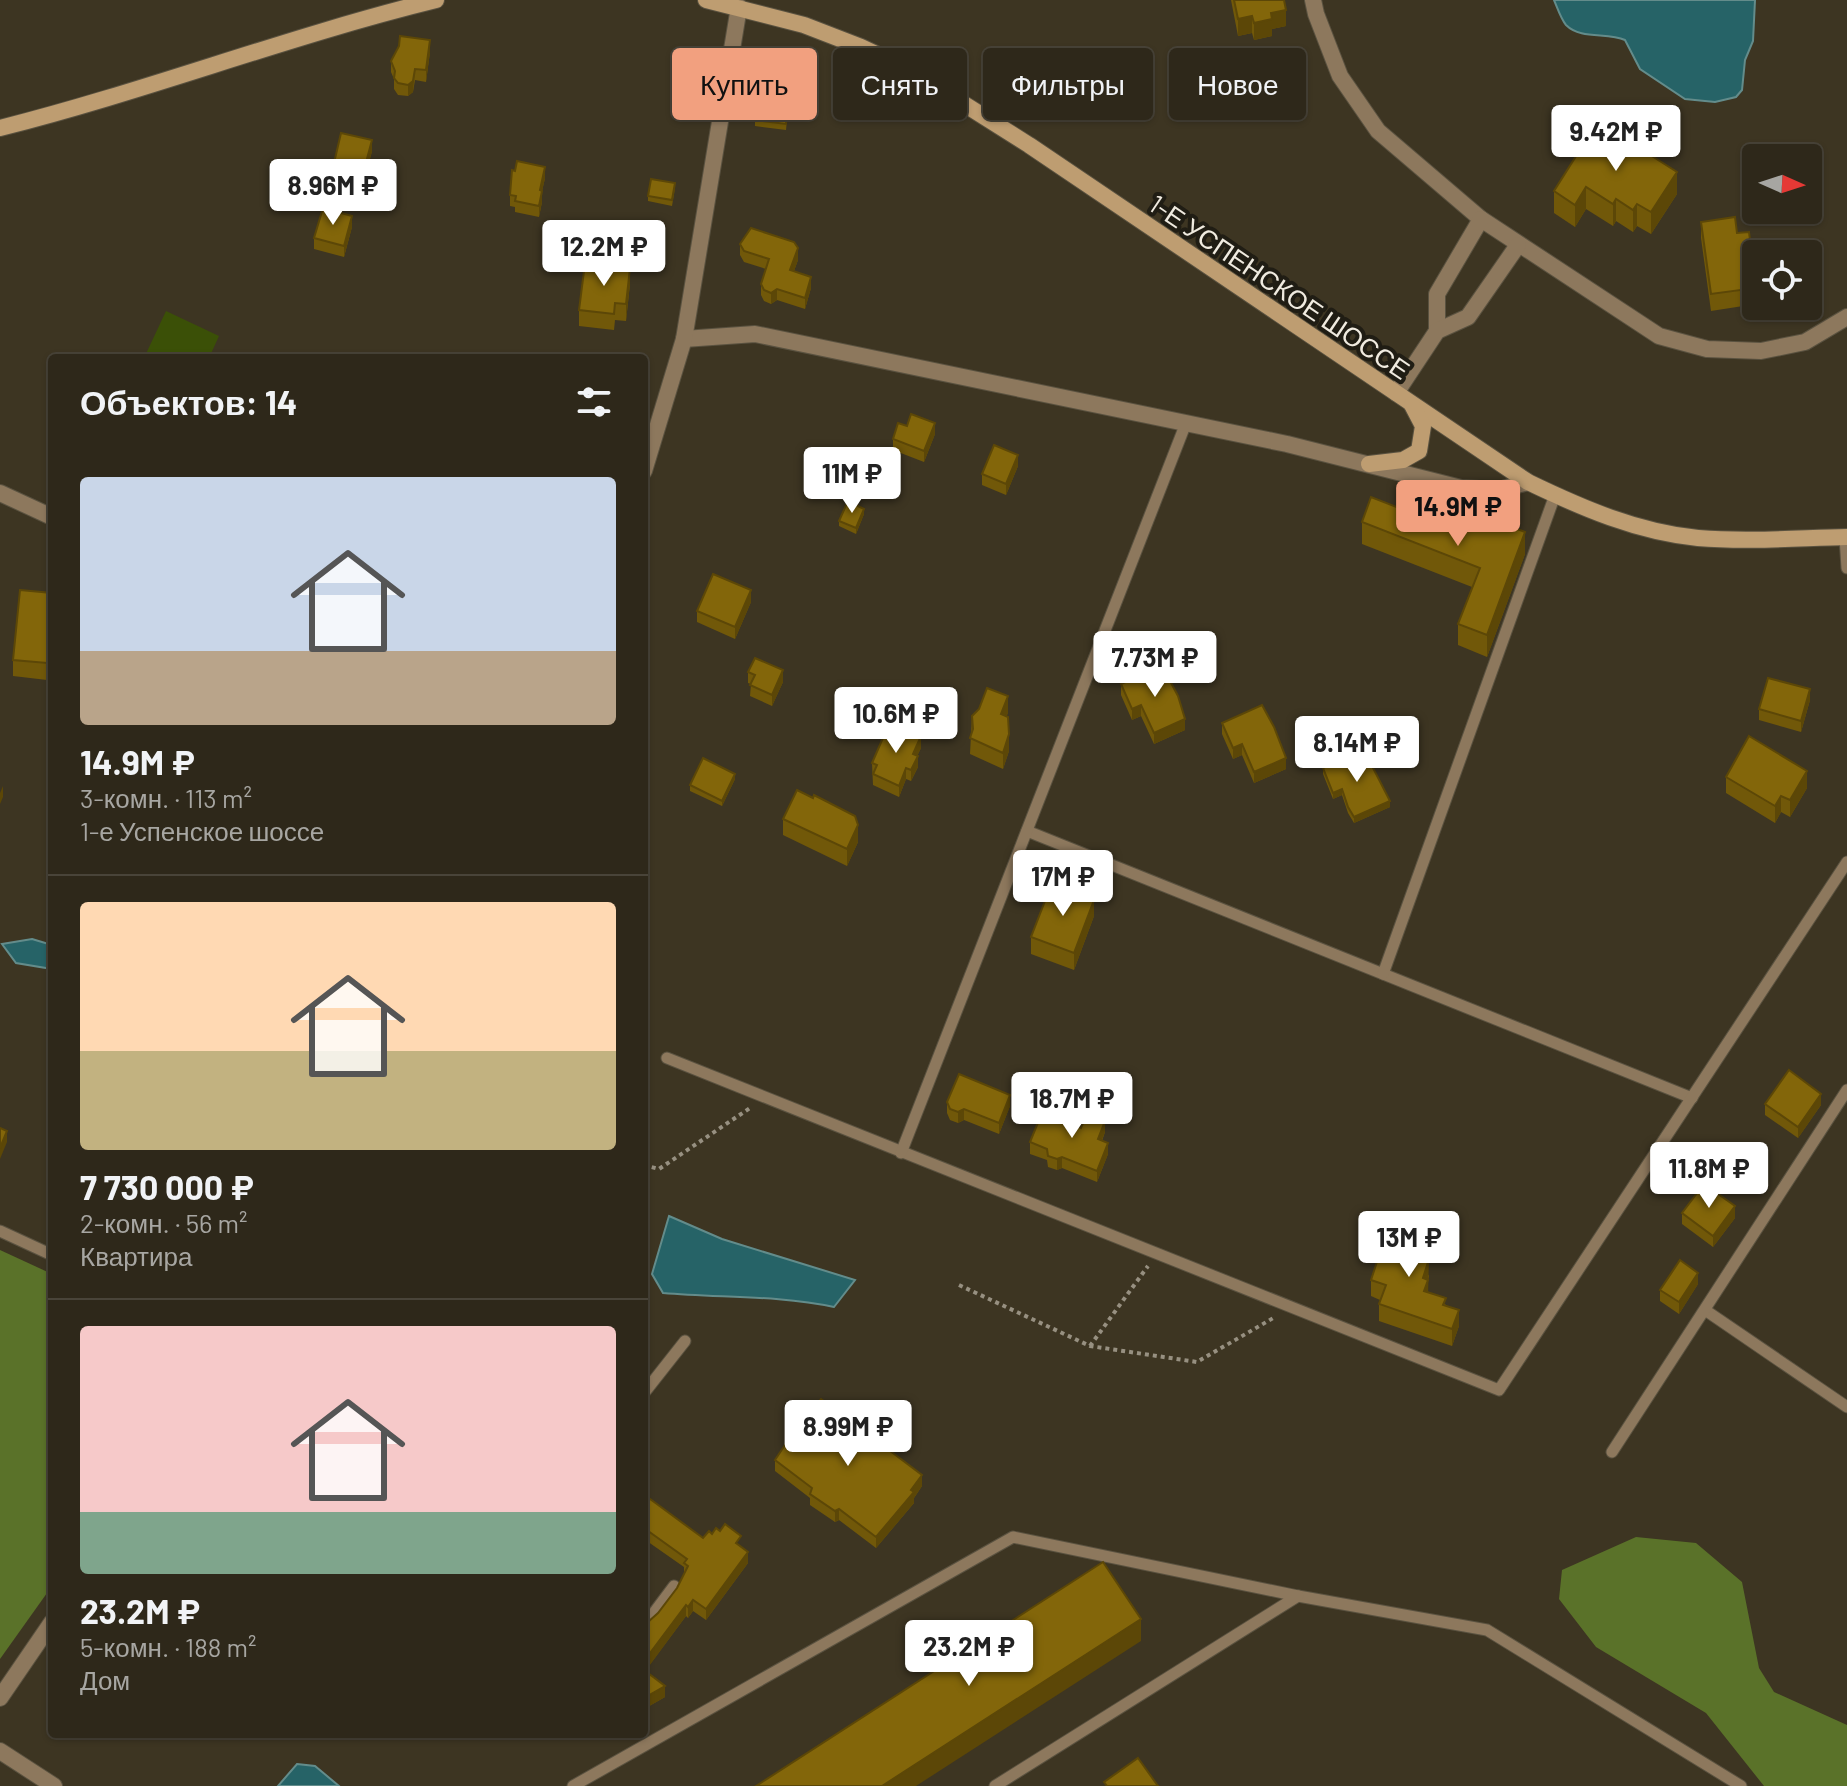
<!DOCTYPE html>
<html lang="ru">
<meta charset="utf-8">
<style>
:root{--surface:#2e281a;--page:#363023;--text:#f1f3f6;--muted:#a7a6a2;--line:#494439;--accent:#f2a07f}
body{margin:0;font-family:Barlow,sans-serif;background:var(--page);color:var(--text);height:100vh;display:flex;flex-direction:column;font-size:30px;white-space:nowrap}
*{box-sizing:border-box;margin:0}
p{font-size:26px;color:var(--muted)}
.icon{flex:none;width:44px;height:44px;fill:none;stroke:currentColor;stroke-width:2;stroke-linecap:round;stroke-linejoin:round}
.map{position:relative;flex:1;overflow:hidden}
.drawer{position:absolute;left:48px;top:354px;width:600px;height:1384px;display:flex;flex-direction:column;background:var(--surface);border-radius:8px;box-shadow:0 2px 6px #0004,0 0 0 2px var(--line)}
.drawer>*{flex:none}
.banner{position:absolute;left:672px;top:48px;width:760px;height:72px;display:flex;gap:16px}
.needle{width:52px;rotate:93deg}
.controls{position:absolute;left:1742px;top:144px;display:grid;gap:16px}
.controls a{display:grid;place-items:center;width:80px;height:80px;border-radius:8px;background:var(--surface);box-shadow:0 2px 6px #0004,0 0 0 2px var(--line);font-size:40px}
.price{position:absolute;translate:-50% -68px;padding:0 18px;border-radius:8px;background:#fff;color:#222;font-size:26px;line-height:52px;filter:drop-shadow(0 2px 4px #0008)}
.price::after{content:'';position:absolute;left:50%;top:48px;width:24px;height:18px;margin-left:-12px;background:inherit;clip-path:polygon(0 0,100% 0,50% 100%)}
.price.on{background:var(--accent);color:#111}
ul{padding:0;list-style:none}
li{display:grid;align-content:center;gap:16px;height:424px;padding:0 32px}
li+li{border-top:2px solid var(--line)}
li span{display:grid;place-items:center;height:248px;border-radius:8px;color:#555}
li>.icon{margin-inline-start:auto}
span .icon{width:144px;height:144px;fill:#fffc;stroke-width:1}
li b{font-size:34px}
h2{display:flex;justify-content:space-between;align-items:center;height:96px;padding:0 32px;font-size:34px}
.pill{padding:0 28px;border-radius:8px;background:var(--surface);box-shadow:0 2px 6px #0004,0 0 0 2px var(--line);font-size:28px;line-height:72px}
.pill.on{background:var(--accent);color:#111}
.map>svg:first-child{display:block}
.green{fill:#3b5007}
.forest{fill:#5a7229}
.water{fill:#266367;stroke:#638c8b;stroke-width:2}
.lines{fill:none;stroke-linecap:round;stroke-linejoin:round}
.service-casing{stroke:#5a5240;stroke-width:13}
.minor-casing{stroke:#5a5240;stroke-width:18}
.secondary-casing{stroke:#5a5240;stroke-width:18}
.path{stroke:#979081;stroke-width:4;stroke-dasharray:4 4;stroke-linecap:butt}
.service{stroke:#8d785d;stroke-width:11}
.minor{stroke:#8d785d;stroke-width:16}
.secondary{stroke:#be9d71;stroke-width:16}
.wall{fill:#715809}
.shaded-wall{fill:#5c4707}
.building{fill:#83660a;stroke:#5c4707;stroke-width:2}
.labels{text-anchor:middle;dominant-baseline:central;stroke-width:8;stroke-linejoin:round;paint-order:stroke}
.street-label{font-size:26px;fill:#f0ebe0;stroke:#201d14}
</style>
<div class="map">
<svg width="1847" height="1786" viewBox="0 0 1847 1786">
<rect width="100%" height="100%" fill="#3d3522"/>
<polygon class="green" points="166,311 219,336 209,358 144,358"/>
<g class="forest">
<polygon points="0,1250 52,1274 52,1586 0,1659"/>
<polygon points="1636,1537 1696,1543 1742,1582 1759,1668 1774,1692 1847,1725 1847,1786 1764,1786 1706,1713 1596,1647 1559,1599 1562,1570"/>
</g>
<g class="water">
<path d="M1554,0H1755L1753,41L1745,60L1742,90L1736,97L1715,102L1685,99L1640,69L1625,40C1607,32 1581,40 1566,25C1561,19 1557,7 1554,0Z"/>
<polygon points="32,939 52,945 52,969 16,963 2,944"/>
<path d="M669,1216L722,1239L855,1280L834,1307C778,1295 720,1298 663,1293L652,1274Z"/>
<polygon points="297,1764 315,1766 339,1786 278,1786"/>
</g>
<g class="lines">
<defs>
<g id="service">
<polyline points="1845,537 1847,568"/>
<polyline points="1027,831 1692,1098"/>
<polyline points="1383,974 1555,495"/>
<polyline points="667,1058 1499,1390 1847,862"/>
<polyline points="901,1153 1186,423"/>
<polyline points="0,1231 52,1255"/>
<polyline points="1705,1310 1847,1407"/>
<polyline points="644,1393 685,1341"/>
<polyline points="1612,1452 1847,1090"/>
<polyline points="1298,1596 1487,1630 1741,1786"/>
<polyline points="644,1626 674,1586"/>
<polyline points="573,1786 1013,1537 1298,1596 995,1786"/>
</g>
<g id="minor">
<polyline points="1313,0 1316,14 1340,76 1378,131 1481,219 1659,336 1707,349 1761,351 1805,342 1847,317"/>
<polyline points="1437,331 1437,294 1481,219"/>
<polyline points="684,339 755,334 1287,444 1461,488 1499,490 1528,482"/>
<polyline points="1396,393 1437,331 1468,317 1518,245"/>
<polyline points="644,471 684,339 739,7"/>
<polyline points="0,493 52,517"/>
<polyline points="0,1698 52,1622"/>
<polyline points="0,1751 54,1786"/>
</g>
<g id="secondary">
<path d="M706,0L804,25L861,47L910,70L1029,145L1528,482C1582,508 1637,532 1698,538C1747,542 1798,538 1847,537"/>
<path d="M0,128C147,91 289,36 436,0"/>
<polyline points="1369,464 1403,460 1419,451 1423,426 1412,405"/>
</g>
</defs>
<use href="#service" class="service-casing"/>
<use href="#minor" class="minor-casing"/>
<use href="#secondary" class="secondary-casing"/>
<g class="path">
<polyline points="644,1165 659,1169 750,1108"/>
<polyline points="959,1285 1090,1346 1197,1362 1275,1317"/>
<polyline points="1090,1346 1148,1266"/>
</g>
<use href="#service" class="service"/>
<use href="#minor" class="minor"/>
<use href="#secondary" class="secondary"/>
</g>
<g class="wall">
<polygon points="1231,0 1284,0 1286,26 1272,29 1272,36 1254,40 1252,33 1238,36"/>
<polygon points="430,52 426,82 415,80 413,92 408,96 398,95 394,89 394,79 391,72 391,61"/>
<polygon points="789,99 786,130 755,126 755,120"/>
<polygon points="1585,142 1677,194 1651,234 1637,226 1633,232 1616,221 1613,226 1586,209 1575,227 1554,213 1554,191"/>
<polygon points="372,151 364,182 334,175 334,163"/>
<polygon points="545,178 542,191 542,202 539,217 515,212 515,207 510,206 510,195"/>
<polygon points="675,188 672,206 648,201 648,196"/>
<polygon points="1701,222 1756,282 1756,304 1711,311 1701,238"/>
<polygon points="352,227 344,257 314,249 314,238"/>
<polygon points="740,244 798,260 794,271 811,288 805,309 777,300 771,304 764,301 761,295 761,284 766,269 744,262 740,255"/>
<polygon points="630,284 626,321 615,320 614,330 579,326 579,310"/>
<polygon points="935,434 924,462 893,450 893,439"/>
<polygon points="1018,466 1006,495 982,485 982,474"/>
<polygon points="864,514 856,534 839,526 839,521"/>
<polygon points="1417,515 1525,554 1487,657 1458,645 1458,624 1472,587 1362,544 1362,522"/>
<polygon points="52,593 47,680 13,676 13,660"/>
<polygon points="751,602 735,639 697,622 697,611"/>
<polygon points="748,672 783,682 772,706 750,696 751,684 748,683"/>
<polygon points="1121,684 1185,730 1154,744 1141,716 1132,720 1121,695"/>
<polygon points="1810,700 1801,732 1759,720 1759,709"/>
<polygon points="1008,713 1006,716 1009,751 1003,769 970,754 972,716"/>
<polygon points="1222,723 1286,769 1254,783 1242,755 1233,759 1222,734"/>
<polygon points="921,748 917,756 918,767 911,781 906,779 899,797 873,785 872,763"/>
<polygon points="1323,768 1390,807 1354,823 1348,813 1342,795 1333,799 1323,774"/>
<polygon points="1726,777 1807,788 1790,817 1781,812 1775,823 1726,793"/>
<polygon points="735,779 722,806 690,791 690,785"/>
<polygon points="813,798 858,842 847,866 783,835 783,819"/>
<polygon points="1094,916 1074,970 1031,954 1031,937"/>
<polygon points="947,1102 1010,1106 999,1134 964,1120 958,1123 950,1120 947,1113"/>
<polygon points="1765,1104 1821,1105 1798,1138 1765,1115"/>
<polygon points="1081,1128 1105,1132 1102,1141 1108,1154 1097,1182 1062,1168 1057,1170 1048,1167 1047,1160 1030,1154 1030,1142"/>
<polygon points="1682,1213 1735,1218 1713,1247 1682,1224"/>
<polygon points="1419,1249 1417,1255 1429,1276 1428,1280 1428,1292 1446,1305 1459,1326 1452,1346 1379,1321 1379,1304 1380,1300 1371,1296 1371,1280"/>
<polygon points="1698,1284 1679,1314 1660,1301 1660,1290"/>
<polygon points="809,1414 847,1418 922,1486 914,1498 914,1503 876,1548 839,1520 835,1522 810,1505 810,1498 775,1471 775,1460"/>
<polygon points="644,1498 703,1538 712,1534 741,1546 748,1563 706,1620 693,1611 688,1618 686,1616 645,1671 665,1697 644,1709 644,1622 648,1622 658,1613 677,1588 684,1574 684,1567 644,1539"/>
</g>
<g class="shaded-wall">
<polygon points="1286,10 1286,26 1272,29 1272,36 1254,40 1254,23 1271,13"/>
<polygon points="1252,16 1252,33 1238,36 1238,19"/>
<polygon points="430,40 430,52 426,82 426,70"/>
<polygon points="415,69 413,92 408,96 408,85"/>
<polygon points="372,140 372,151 364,182 364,170"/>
<polygon points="545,167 545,178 540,201 540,190"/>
<polygon points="1677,172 1677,194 1651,234 1651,212"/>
<polygon points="1586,187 1586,209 1575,227 1575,205"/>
<polygon points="542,191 542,202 539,217 539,206"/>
<polygon points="1616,199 1616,221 1613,226 1613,204"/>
<polygon points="1637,204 1637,226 1633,232 1633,210"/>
<polygon points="352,216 352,227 344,257 344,246"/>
<polygon points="798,248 798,260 790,282 790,270"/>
<polygon points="630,268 630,284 626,321 626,304"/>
<polygon points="811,277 811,288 805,309 805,298"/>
<polygon points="777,289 777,300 771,304 771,293"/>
<polygon points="935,423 935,434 924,462 924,451"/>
<polygon points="1018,455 1018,466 1006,495 1006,484"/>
<polygon points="864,509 864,514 856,534 856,528"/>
<polygon points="1525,532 1525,554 1487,657 1487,635"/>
<polygon points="751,590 751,602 735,639 735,627"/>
<polygon points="52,620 52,636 47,680 47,663"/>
<polygon points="783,670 783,682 772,706 772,695"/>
<polygon points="1810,689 1810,700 1801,732 1801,721"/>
<polygon points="1008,696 1008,713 1001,731 1001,714"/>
<polygon points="1141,705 1141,716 1132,720 1132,709"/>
<polygon points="1185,719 1185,730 1154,744 1154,733"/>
<polygon points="1009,734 1009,751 1003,769 1003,753"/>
<polygon points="921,736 921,748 913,765 913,754"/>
<polygon points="1242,744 1242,755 1233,759 1233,748"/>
<polygon points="918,756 918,767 911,781 911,770"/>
<polygon points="1286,758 1286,769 1254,783 1254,772"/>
<polygon points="906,768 906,779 899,797 899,786"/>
<polygon points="1807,771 1807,788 1790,817 1790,800"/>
<polygon points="735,774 735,779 722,806 722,801"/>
<polygon points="3,786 3,797 0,804 0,793"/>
<polygon points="1342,789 1342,795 1333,799 1333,793"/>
<polygon points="1781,796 1781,812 1775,823 1775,806"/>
<polygon points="1390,801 1390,807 1354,823 1354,817"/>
<polygon points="858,825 858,842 847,866 847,849"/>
<polygon points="1094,900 1094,916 1074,970 1074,953"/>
<polygon points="1821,1094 1821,1105 1798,1138 1798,1127"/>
<polygon points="1010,1095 1010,1106 999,1134 999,1123"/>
<polygon points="964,1109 964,1120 958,1123 958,1112"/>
<polygon points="1105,1121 1105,1132 1098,1150 1098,1139"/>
<polygon points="7,1131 7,1142 0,1159 0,1148"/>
<polygon points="1108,1143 1108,1154 1097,1182 1097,1171"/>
<polygon points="1062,1157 1062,1168 1057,1170 1057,1159"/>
<polygon points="1735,1206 1735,1218 1713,1247 1713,1236"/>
<polygon points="1419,1232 1419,1249 1412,1270 1412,1253"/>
<polygon points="1429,1259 1428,1296 1424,1307 1423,1278"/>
<polygon points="1698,1273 1698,1284 1679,1314 1679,1302"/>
<polygon points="1459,1310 1459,1326 1452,1346 1452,1329"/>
<polygon points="922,1475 922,1486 914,1498 914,1503 876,1548 876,1537"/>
<polygon points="839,1509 839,1520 835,1522 835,1511"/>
<polygon points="748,1552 748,1563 706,1620 706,1609"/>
<polygon points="693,1600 693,1611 688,1618 688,1607"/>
<polygon points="686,1605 686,1616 644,1673 644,1661"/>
<polygon points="1141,1619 1141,1641 916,1786 882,1786"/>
<polygon points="665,1686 665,1697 644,1709 644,1698"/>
</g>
<g class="building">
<polygon points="1234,0 1284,0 1286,10 1271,13 1272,19 1254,23 1252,16 1238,19"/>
<polygon points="400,36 430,40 426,70 415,69 413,81 408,85 398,83 394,78 395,71 391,61 399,46"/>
<polygon points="759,89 789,93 786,124 755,120"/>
<polygon points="1606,127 1677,172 1651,212 1637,204 1633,210 1616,199 1613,204 1586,187 1575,205 1554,191 1585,142 1593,147"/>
<polygon points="341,133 372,140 364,170 334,163"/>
<polygon points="517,161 545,167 540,190 542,191 539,206 515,201 516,196 510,195 512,170 515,171"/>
<polygon points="651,179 675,183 672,200 648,196"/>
<polygon points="323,208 352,216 344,246 314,238"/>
<polygon points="1735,217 1737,233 1749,232 1756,288 1711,294 1701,222"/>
<polygon points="751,228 794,242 798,248 790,270 811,277 805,298 777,289 771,293 764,290 761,284 769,259 744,251 740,244"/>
<polygon points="585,263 630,268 626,304 615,303 614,314 579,310"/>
<polygon points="911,414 935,423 924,451 893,439 898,423 907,426"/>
<polygon points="994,445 1018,455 1006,484 982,474"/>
<polygon points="1425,494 1525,532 1487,635 1458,624 1480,568 1362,522 1371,497 1417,515"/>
<polygon points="848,501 864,509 856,528 839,521"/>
<polygon points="713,574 751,590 735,627 697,611"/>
<polygon points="20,590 52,593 52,620 47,663 13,660"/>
<polygon points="755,658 783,670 772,695 750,685 755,675 748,672"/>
<polygon points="1162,666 1178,696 1185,719 1154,733 1141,705 1132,709 1121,684"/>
<polygon points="1768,678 1810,689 1801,721 1759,709"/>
<polygon points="987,688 1008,696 1001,714 1008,717 1009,734 1003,753 970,738 973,729 972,716 979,709"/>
<polygon points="1262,705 1274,727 1286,758 1254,772 1242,744 1233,748 1222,723"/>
<polygon points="895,725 921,736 913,754 918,756 911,770 906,768 899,786 873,774 877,765 872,763 886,731 891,734"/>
<polygon points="1749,736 1807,771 1790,800 1781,796 1775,806 1726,777"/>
<polygon points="1363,751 1369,765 1371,764 1390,801 1354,817 1348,807 1342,789 1333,793 1323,768"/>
<polygon points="703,758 735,774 722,801 690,785"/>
<polygon points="797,790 813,798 814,795 855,816 858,825 847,849 783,819"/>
<polygon points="1052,883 1094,900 1074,953 1031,937"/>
<polygon points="1789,1070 1821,1094 1798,1127 1765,1104"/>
<polygon points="959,1074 1010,1095 999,1123 964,1109 958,1112 950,1109 947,1102"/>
<polygon points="1087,1114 1105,1121 1098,1139 1108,1143 1097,1171 1062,1157 1057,1159 1048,1156 1047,1149 1030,1142 1039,1120 1051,1115 1081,1128"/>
<polygon points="0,1128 7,1131 0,1148"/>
<polygon points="1704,1184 1735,1206 1713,1236 1682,1213"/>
<polygon points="1390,1222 1419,1232 1412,1253 1429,1259 1423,1278 1428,1280 1424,1291 1446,1298 1443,1305 1459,1310 1452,1329 1379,1304 1386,1285 1371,1280"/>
<polygon points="1680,1260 1698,1273 1679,1302 1660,1290"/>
<polygon points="821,1399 828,1404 831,1401 847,1413 845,1417 922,1475 911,1490 914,1492 876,1537 839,1509 835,1511 810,1494 812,1488 775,1460 807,1412 809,1414"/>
<polygon points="646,1496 703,1538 709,1531 712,1534 716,1528 720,1531 725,1524 741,1536 736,1543 748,1552 706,1609 693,1600 688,1607 686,1605 644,1661 644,1622 648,1622 658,1613 677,1588 688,1566 684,1563 687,1559 644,1528 644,1498"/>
<polygon points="1103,1562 1141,1619 882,1786 756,1786"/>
<polygon points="644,1670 665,1686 644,1698"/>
<polygon points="1138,1758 1158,1786 1107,1786 1104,1782"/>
</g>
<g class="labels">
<g class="street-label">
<text transform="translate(1280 286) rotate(34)">1-Е УСПЕНСКОЕ ШОССЕ</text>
</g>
</g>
</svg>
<div class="controls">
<a><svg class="needle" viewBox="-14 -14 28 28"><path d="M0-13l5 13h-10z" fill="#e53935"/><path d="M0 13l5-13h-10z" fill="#a7a6a2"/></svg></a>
<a><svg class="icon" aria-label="locate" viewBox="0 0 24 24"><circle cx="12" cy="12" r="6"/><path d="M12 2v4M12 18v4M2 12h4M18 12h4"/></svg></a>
</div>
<b class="price" style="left:1616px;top:173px">9.42M ₽</b>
<b class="price" style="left:333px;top:227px">8.96M ₽</b>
<b class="price" style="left:604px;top:288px">12.2M ₽</b>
<b class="price" style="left:852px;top:515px">11M ₽</b>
<b class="price on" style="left:1458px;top:548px">14.9M ₽</b>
<b class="price" style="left:1155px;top:699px">7.73M ₽</b>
<b class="price" style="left:896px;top:755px">10.6M ₽</b>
<b class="price" style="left:1357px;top:784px">8.14M ₽</b>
<b class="price" style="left:1063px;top:918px">17M ₽</b>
<b class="price" style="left:1072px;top:1140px">18.7M ₽</b>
<b class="price" style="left:1709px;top:1210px">11.8M ₽</b>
<b class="price" style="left:1409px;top:1279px">13M ₽</b>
<b class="price" style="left:848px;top:1468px">8.99M ₽</b>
<b class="price" style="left:969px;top:1688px">23.2M ₽</b>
<div class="banner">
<a class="pill on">Купить</a>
<a class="pill">Снять</a>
<a class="pill">Фильтры</a>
<a class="pill">Новое</a>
</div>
<section class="drawer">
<h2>Объектов: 14<svg class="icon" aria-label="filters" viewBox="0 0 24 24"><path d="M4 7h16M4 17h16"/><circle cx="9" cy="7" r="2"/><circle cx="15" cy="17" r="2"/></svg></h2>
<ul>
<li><span style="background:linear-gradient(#c9d6e8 70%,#b9a48a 0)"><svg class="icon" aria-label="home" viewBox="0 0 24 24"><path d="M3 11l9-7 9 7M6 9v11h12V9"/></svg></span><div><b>14.9M ₽</b><p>3-комн. · 113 m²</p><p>1-е Успенское шоссе</p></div></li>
<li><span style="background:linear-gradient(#ffd9b3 60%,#c2b280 0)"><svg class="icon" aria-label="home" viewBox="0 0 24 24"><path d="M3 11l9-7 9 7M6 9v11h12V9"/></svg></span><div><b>7 730 000 ₽</b><p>2-комн. · 56 m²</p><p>Квартира</p></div></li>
<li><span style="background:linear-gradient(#f6c9c9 75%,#7fa58c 0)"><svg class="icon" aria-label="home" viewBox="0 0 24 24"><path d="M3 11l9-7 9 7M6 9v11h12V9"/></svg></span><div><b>23.2M ₽</b><p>5-комн. · 188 m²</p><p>Дом</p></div></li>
</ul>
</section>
</div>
